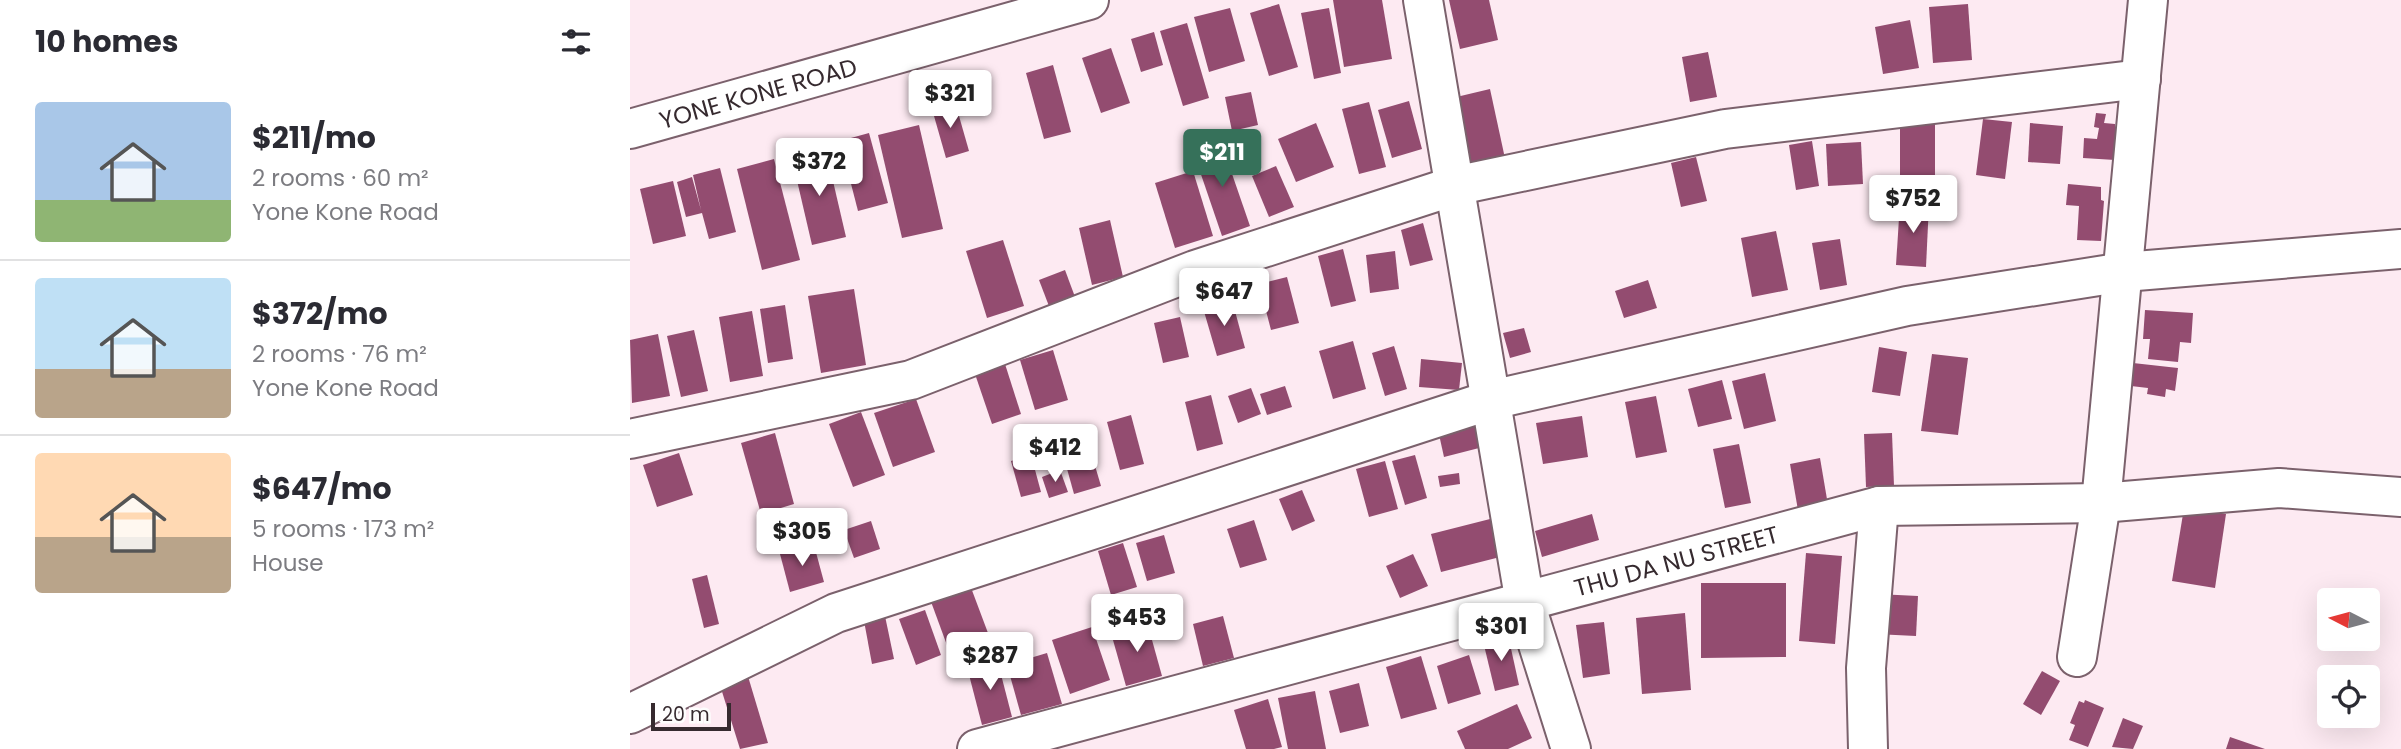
<!DOCTYPE html>
<meta charset="utf-8">
<style>
:root{--surface:#fff;--page:#f7f7f7;--text:#2b2b33;--muted:#7c7c81;--line:#e1e1e2;--accent:#36715a}
body{margin:0;font-family:Poppins,sans-serif;background:var(--page);color:var(--text);height:100vh;display:flex;flex-direction:column;font-size:26px;white-space:nowrap}
*{box-sizing:border-box;margin:0}
p{font-size:23px;color:var(--muted)}
.icon{flex:none;width:38px;height:38px;fill:none;stroke:currentColor;stroke-width:2;stroke-linecap:round;stroke-linejoin:round}
.map{position:relative;flex:1;overflow:hidden}
.panel{display:flex;flex-direction:column;background:var(--surface);width:630px}
.panel>*{flex:none}
.needle{width:46px;rotate:276deg}
.controls{position:absolute;left:1687px;top:588px;display:grid;gap:14px}
.controls a{display:grid;place-items:center;width:63px;height:63px;border-radius:7px;background:var(--surface);box-shadow:0 7px 28px #0002;font-size:35px}
.scale{position:absolute;left:21px;bottom:18px;width:80px;box-sizing:border-box;padding-left:7px;border:4px solid #362a2f;border-top:0;font-size:19px;line-height:24px;white-space:nowrap;color:#362a2f;-webkit-text-stroke:5px #fdfdfd;paint-order:stroke}
.price{position:absolute;translate:-50% -60px;padding:0 16px;border-radius:7px;background:#fff;color:#222;font-size:23px;line-height:46px;filter:drop-shadow(0 2px 4px #0008)}
.price::after{content:'';position:absolute;left:50%;top:42px;width:21px;height:16px;margin-left:-10px;background:inherit;clip-path:polygon(0 0,100% 0,50% 100%)}
.price.selected{background:var(--accent);color:#fff}
ul{padding:0;list-style:none}
li{display:flex;align-items:center;gap:21px;height:175px;padding:0 35px}
li+li{border-top:2px solid var(--line)}
li span{display:grid;place-items:center;flex:none;width:196px;height:140px;border-radius:7px;color:#555}
li>.icon{margin-inline-start:auto}
span .icon{width:84px;height:84px;fill:#fffc;stroke-width:1}
li b{font-size:30px}
h2{display:flex;justify-content:space-between;align-items:center;height:84px;padding:0 35px;font-size:30px}
main{display:flex;flex:1;min-height:0}
.map>svg:first-child{display:block}
.building{fill:#934c70}
.lines{fill:none;stroke-linecap:round;stroke-linejoin:round}
.minor-casing{stroke:#7b616c;stroke-width:42}
.minor{stroke:#fff;stroke-width:38}
.labels{text-anchor:middle;dominant-baseline:central;stroke-width:7;stroke-linejoin:round;paint-order:stroke}
.street-label{font-size:24px;fill:#362a2f;stroke:#fdfdfd}
</style>
<main>
<section class="panel">
<h2>10 homes<svg class="icon" aria-label="filters" viewBox="0 0 24 24"><path d="M4 7h16M4 17h16"/><circle cx="9" cy="7" r="2"/><circle cx="15" cy="17" r="2"/></svg></h2>
<ul>
<li><span style="background:linear-gradient(#a9c7e8 70%,#8fb573 0)"><svg class="icon" aria-label="home" viewBox="0 0 24 24"><path d="M3 11l9-7 9 7M6 9v11h12V9"/></svg></span><div><b>$211/mo</b><p>2 rooms · 60 m²</p><p>Yone Kone Road</p></div></li>
<li><span style="background:linear-gradient(#bfe0f5 65%,#b9a48a 0)"><svg class="icon" aria-label="home" viewBox="0 0 24 24"><path d="M3 11l9-7 9 7M6 9v11h12V9"/></svg></span><div><b>$372/mo</b><p>2 rooms · 76 m²</p><p>Yone Kone Road</p></div></li>
<li><span style="background:linear-gradient(#ffd9b3 60%,#b9a48a 0)"><svg class="icon" aria-label="home" viewBox="0 0 24 24"><path d="M3 11l9-7 9 7M6 9v11h12V9"/></svg></span><div><b>$647/mo</b><p>5 rooms · 173 m²</p><p>House</p></div></li>
</ul>
</section>
<div class="map">
<svg width="1771" height="749" viewBox="0 0 1771 749">
<rect width="100%" height="100%" fill="#fdeaf2"/>
<g class="building">
<polygon points="703,0 752,0 762,59 714,67"/>
<polygon points="819,0 859,0 868,40 830,49"/>
<polygon points="649,4 668,67 639,76 620,13"/>
<polygon points="1338,4 1342,60 1303,63 1299,7"/>
<polygon points="600,8 615,61 579,72 564,17"/>
<polygon points="699,8 711,73 684,79 671,13"/>
<polygon points="1280,20 1289,68 1253,74 1245,27"/>
<polygon points="557,23 579,98 553,106 530,31"/>
<polygon points="524,32 533,65 511,72 501,39"/>
<polygon points="481,48 500,103 471,113 452,58"/>
<polygon points="1078,52 1087,97 1060,102 1052,57"/>
<polygon points="423,65 441,132 414,139 396,73"/>
<polygon points="860,89 876,163 835,172 818,99"/>
<polygon points="621,92 628,125 602,131 595,97"/>
<polygon points="779,101 792,149 762,158 748,110"/>
<polygon points="325,102 339,151 316,158 302,109"/>
<polygon points="739,102 756,167 729,174 712,109"/>
<polygon points="1466,113 1476,114 1474,123 1485,124 1485,160 1453,158 1454,138 1467,139 1469,128 1464,127"/>
<polygon points="1353,119 1382,122 1375,179 1346,175"/>
<polygon points="1305,120 1305,185 1270,185 1270,121"/>
<polygon points="686,123 704,167 666,182 648,139"/>
<polygon points="1400,123 1433,126 1430,164 1398,162"/>
<polygon points="289,125 313,229 272,238 248,135"/>
<polygon points="239,133 258,203 228,211 210,141"/>
<polygon points="1182,141 1189,186 1166,190 1159,145"/>
<polygon points="591,142 620,226 592,236 563,151"/>
<polygon points="1231,142 1233,184 1198,186 1196,144"/>
<polygon points="196,151 216,237 182,245 162,159"/>
<polygon points="1066,157 1077,201 1051,207 1041,163"/>
<polygon points="144,159 170,260 132,270 107,169"/>
<polygon points="646,166 664,207 639,217 622,176"/>
<polygon points="90,168 106,232 79,239 72,213 56,217 47,182 62,177 71,210 63,175"/>
<polygon points="563,171 583,236 545,248 525,183"/>
<polygon points="43,181 56,236 23,244 10,189"/>
<polygon points="1438,184 1471,187 1471,200 1474,201 1471,241 1447,240 1449,206 1436,205"/>
<polygon points="1270,203 1299,204 1296,267 1266,265"/>
<polygon points="480,220 493,277 462,285 449,228"/>
<polygon points="793,223 803,260 780,266 771,230"/>
<polygon points="1146,231 1158,290 1122,297 1111,238"/>
<polygon points="1210,239 1217,285 1190,290 1182,243"/>
<polygon points="373,240 394,306 357,318 336,251"/>
<polygon points="713,249 726,301 701,307 688,256"/>
<polygon points="765,251 769,289 740,293 736,255"/>
<polygon points="435,270 448,305 422,314 409,280"/>
<polygon points="657,277 669,323 641,330 629,284"/>
<polygon points="1018,280 1027,308 994,318 985,291"/>
<polygon points="224,289 236,365 191,373 178,296"/>
<polygon points="602,300 615,348 587,356 573,308"/>
<polygon points="155,305 163,359 138,363 130,309"/>
<polygon points="1515,310 1563,313 1561,343 1550,342 1548,362 1518,359 1520,339 1513,339"/>
<polygon points="122,311 133,376 100,382 89,317"/>
<polygon points="550,317 559,357 533,363 524,323"/>
<polygon points="894,328 901,352 880,358 873,333"/>
<polygon points="64,330 78,391 51,397 37,336"/>
<polygon points="28,334 40,396 2,403 0,340"/>
<polygon points="723,341 736,389 703,399 689,351"/>
<polygon points="764,346 777,389 755,396 742,353"/>
<polygon points="1249,347 1277,352 1270,396 1242,392"/>
<polygon points="423,350 438,400 405,410 390,360"/>
<polygon points="1302,354 1338,358 1328,435 1291,431"/>
<polygon points="791,359 832,363 829,390 789,387"/>
<polygon points="1503,363 1548,368 1545,391 1536,389 1535,397 1517,394 1518,388 1501,386"/>
<polygon points="375,364 391,414 362,424 345,374"/>
<polygon points="1135,373 1146,421 1114,429 1102,381"/>
<polygon points="1092,380 1102,419 1068,427 1058,389"/>
<polygon points="655,386 662,407 637,415 630,394"/>
<polygon points="621,388 631,414 608,423 598,396"/>
<polygon points="581,395 593,444 567,451 555,402"/>
<polygon points="1026,396 1037,452 1006,458 995,402"/>
<polygon points="286,399 305,452 263,467 244,413"/>
<polygon points="231,412 255,475 223,487 199,424"/>
<polygon points="501,415 514,464 490,470 477,422"/>
<polygon points="952,416 958,457 913,464 906,423"/>
<polygon points="847,420 853,447 814,457 808,430"/>
<polygon points="455,432 471,486 444,494 429,440"/>
<polygon points="145,433 164,504 131,514 111,443"/>
<polygon points="1262,433 1264,486 1236,487 1234,434"/>
<polygon points="1109,444 1121,503 1095,508 1083,449"/>
<polygon points="49,453 63,495 27,507 13,465"/>
<polygon points="401,455 411,492 391,497 381,461"/>
<polygon points="785,455 797,498 775,505 762,461"/>
<polygon points="1190,458 1199,511 1169,516 1160,464"/>
<polygon points="755,461 768,509 739,517 726,469"/>
<polygon points="430,470 438,492 419,498 412,477"/>
<polygon points="829,473 830,484 810,487 808,476"/>
<polygon points="672,490 685,521 662,531 649,499"/>
<polygon points="1554,508 1596,514 1585,588 1542,581"/>
<polygon points="962,514 969,540 912,557 905,531"/>
<polygon points="864,518 874,556 811,572 801,534"/>
<polygon points="624,520 637,560 610,568 597,529"/>
<polygon points="241,521 250,549 224,558 214,530"/>
<polygon points="534,535 545,573 517,581 506,543"/>
<polygon points="493,543 507,587 481,595 468,551"/>
<polygon points="184,545 194,582 160,592 150,554"/>
<polygon points="1176,553 1212,556 1205,644 1169,641"/>
<polygon points="783,554 798,586 770,598 756,566"/>
<polygon points="77,575 89,624 74,628 62,579"/>
<polygon points="1071,583 1156,583 1156,657 1071,658"/>
<polygon points="340,585 358,633 318,648 300,599"/>
<polygon points="1247,594 1288,596 1286,636 1245,634"/>
<polygon points="295,610 311,655 286,665 269,619"/>
<polygon points="1055,613 1061,690 1012,694 1006,618"/>
<polygon points="255,616 264,659 242,664 234,621"/>
<polygon points="593,616 604,658 573,666 563,624"/>
<polygon points="517,622 532,676 496,686 481,633"/>
<polygon points="974,622 980,674 953,678 946,625"/>
<polygon points="462,627 480,680 440,694 422,640"/>
<polygon points="878,635 889,685 865,691 853,641"/>
<polygon points="417,653 432,704 391,715 377,665"/>
<polygon points="839,655 851,694 818,704 807,666"/>
<polygon points="791,656 807,709 771,719 756,667"/>
<polygon points="367,659 382,717 352,725 337,667"/>
<polygon points="1412,671 1430,681 1411,715 1393,704"/>
<polygon points="117,673 138,743 110,749 89,682"/>
<polygon points="729,683 739,726 710,733 699,691"/>
<polygon points="685,691 696,749 658,749 648,698"/>
<polygon points="638,699 652,747 644,749 616,749 604,710"/>
<polygon points="1455,700 1474,708 1458,747 1439,740 1445,725 1440,723 1449,701 1454,703"/>
<polygon points="887,704 902,738 878,749 835,749 827,731"/>
<polygon points="1493,718 1513,726 1503,749 1482,747"/>
<polygon points="1600,737 1635,749 1596,749"/>
</g>
<g class="lines">
<defs>
<g id="minor">
<polyline points="793,0 895,603 941,749"/>
<path id="s1" d="M0,129L459,0"/>
<polyline points="0,439 281,380 565,270 824,186 1095,129 1511,79"/>
<polyline points="1447,657 1471,503 1518,0"/>
<polyline points="0,714 206,613 861,400 1277,306 1494,272 1771,249"/>
<path id="s2" d="M347,749L1249,506L1471,503L1649,488L1771,497"/>
<polyline points="1238,749 1236,668 1249,506"/>
</g>
</defs>
<use href="#minor" class="minor-casing"/>
<use href="#minor" class="minor"/>
</g>
<g class="labels">
<g class="street-label">
<text stroke="none"><textPath href="#s1" startOffset="133">YONE KONE ROAD</textPath></text>
<text stroke="none"><textPath href="#s2" startOffset="724">THU DA NU STREET</textPath></text>
</g>
</g>
</svg>
<div class="controls">
<a><svg class="needle" viewBox="-14 -14 28 28"><path d="M0-13l5 13h-10z" fill="#e53935"/><path d="M0 13l5-13h-10z" fill="#7c7c81"/></svg></a>
<a><svg class="icon" aria-label="locate" viewBox="0 0 24 24"><circle cx="12" cy="12" r="6"/><path d="M12 2v4M12 18v4M2 12h4M18 12h4"/></svg></a>
</div>
<div class="scale">20 m</div>
<b class="price" style="left:320px;top:130px">$321</b>
<b class="price selected" style="left:592px;top:189px">$211</b>
<b class="price" style="left:189px;top:198px">$372</b>
<b class="price" style="left:1283px;top:235px">$752</b>
<b class="price" style="left:594px;top:328px">$647</b>
<b class="price" style="left:425px;top:484px">$412</b>
<b class="price" style="left:172px;top:568px">$305</b>
<b class="price" style="left:507px;top:654px">$453</b>
<b class="price" style="left:871px;top:663px">$301</b>
<b class="price" style="left:360px;top:692px">$287</b>
</div>
</main>
